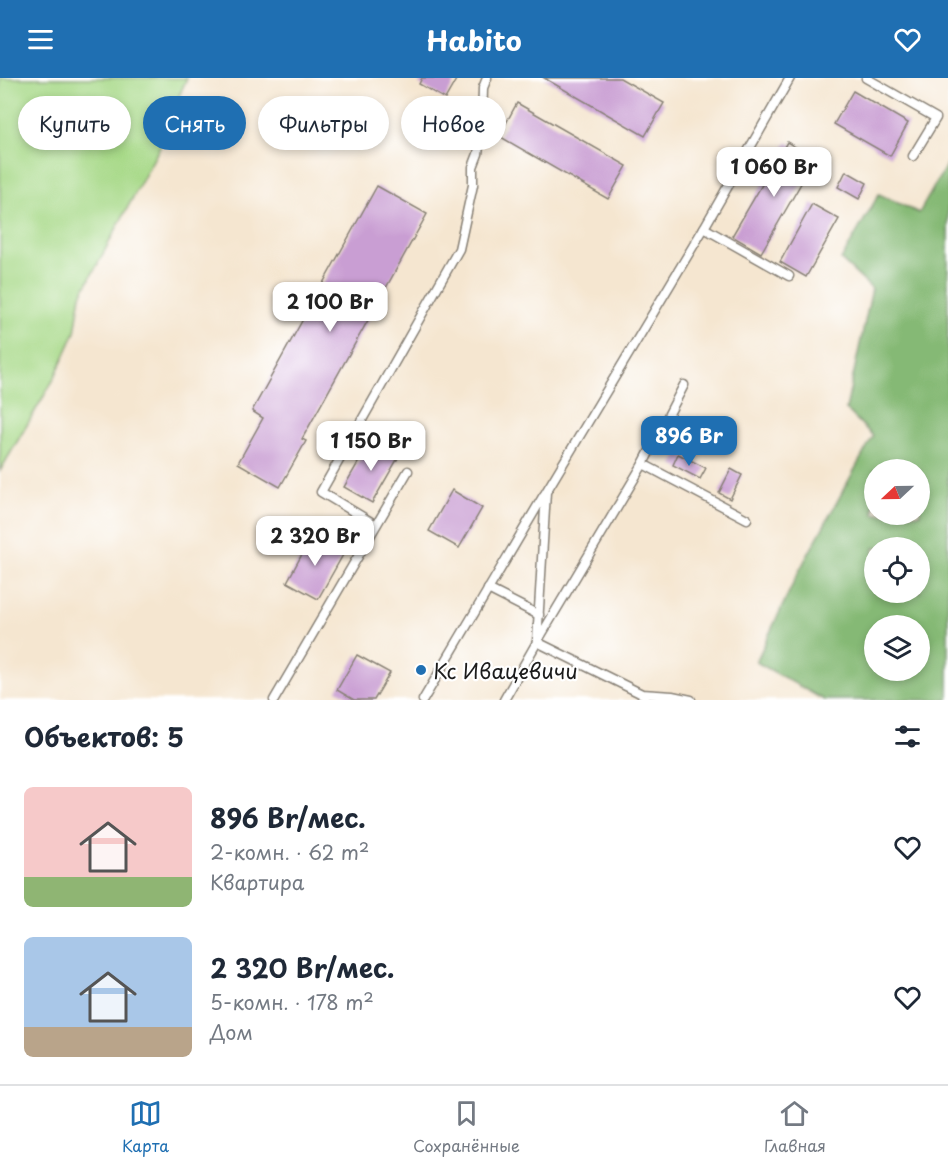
<!DOCTYPE html>
<html lang="ru">
<meta charset="utf-8">
<style>
:root{--surface:#fff;--page:#f6f6f7;--text:#1f2937;--muted:#747a83;--line:#e0e1e3;--accent:#1f6fb2}
body{margin:0;font-family:"Playpen Sans",sans-serif;background:var(--page);color:var(--text);height:100vh;display:flex;flex-direction:column;font-size:22px;white-space:nowrap}
*{box-sizing:border-box;margin:0}
p{font-size:20px;color:var(--muted)}
.icon{flex:none;width:33px;height:33px;fill:none;stroke:currentColor;stroke-width:2;stroke-linecap:round;stroke-linejoin:round}
.map{position:relative;height:622px;overflow:hidden}
.sheet{display:flex;flex-direction:column;background:var(--surface);flex:1}
.sheet>*{flex:none}
.top-card{position:absolute;left:18px;top:18px;width:600px;height:54px;display:flex;gap:12px}
.needle{width:39px;rotate:248deg}
.controls{position:absolute;left:864px;top:381px;display:grid;gap:12px}
.controls a{display:grid;place-items:center;width:66px;height:66px;border-radius:50%;background:var(--surface);box-shadow:0 3px 9px #0003;font-size:30px}
.price{position:absolute;translate:-50% -51px;padding:0 14px;border-radius:12px;background:#fff;color:#222;font-size:20px;line-height:39px;filter:drop-shadow(0 2px 3px #0008)}
.price::after{content:'';position:absolute;left:50%;top:36px;width:18px;height:14px;margin-left:-9px;background:inherit;clip-path:polygon(0 0,100% 0,50% 100%)}
.price.current{background:var(--accent);color:#fff}
ul{padding:0;list-style:none}
li{display:flex;align-items:center;gap:18px;height:150px;padding:0 24px}
li span{display:grid;place-items:center;flex:none;width:168px;height:120px;border-radius:9px;color:#555}
li>.icon{margin-inline-start:auto}
span .icon{width:72px;height:72px;fill:#fffc;stroke-width:1}
li b{font-size:26px}
h2{display:flex;justify-content:space-between;align-items:center;height:72px;padding:0 24px;font-size:26px}
.chip{padding:0 21px;border-radius:27px;background:var(--surface);box-shadow:0 3px 9px #0003;font-size:21px;line-height:54px}
.chip.current{background:var(--accent);color:#fff}
header{display:flex;justify-content:space-between;align-items:center;height:78px;padding:0 24px;background:var(--accent);color:#fff;font-size:27px;font-weight:700}
.tabs{display:flex;justify-content:space-around;align-items:center;height:84px;border-top:2px solid var(--line);background:var(--surface);font-size:16px;color:var(--muted)}
.tabs a{display:grid;justify-items:center;gap:3px}
.tabs .current{color:var(--accent)}
.map>svg:first-child{display:block}
.green{fill:#a7d988;stroke:#627a52;stroke-width:1.5}
.forest{fill:#85b974;stroke:#506a48;stroke-width:1.5;fill-rule:evenodd}
.building{fill:#c99ed3}
.lines{fill:none;stroke-linecap:round;stroke-linejoin:round}
.service-casing{stroke:#888176;stroke-width:11}
.service{stroke:#fff;stroke-width:8}
.poi-dot{fill:#1f6fb2;stroke:#fff;stroke-width:2}
.labels{text-anchor:middle;dominant-baseline:central;stroke-width:4.5;stroke-linejoin:round;paint-order:stroke}
.poi-label{font-size:21px;fill:#1c1c1c;stroke:#fff;text-anchor:start}
</style>
<header><svg class="icon" aria-label="menu" viewBox="0 0 24 24"><path d="M4 6h16M4 12h16M4 18h16"/></svg>Habito<svg class="icon" aria-label="heart" viewBox="0 0 24 24"><path d="M12 20l-8-8c-3-5 5-10 8-4 3-6 11-1 8 4z"/></svg></header>
<div class="map">
<svg width="948" height="622" viewBox="0 0 948 622">
<rect width="100%" height="100%" fill="#fff"/>
<filter id="ink" filterUnits="userSpaceOnUse"><feTurbulence type="fractalNoise" baseFrequency=".0167" numOctaves="2"/><feDisplacementMap in="SourceGraphic" scale="12" xChannelSelector="R" yChannelSelector="G"/><feConvolveMatrix kernelMatrix="1 2 1 2 8 2 1 2 1" color-interpolation-filters="sRGB"/></filter>
<filter id="wash" filterUnits="userSpaceOnUse"><feTurbulence type="fractalNoise" baseFrequency=".008" numOctaves="4" result="noise"/><feDisplacementMap in="SourceGraphic" scale="24" xChannelSelector="R" yChannelSelector="G"/><feGaussianBlur stdDeviation="1.35" result="paint"/><feColorMatrix in="noise" values="0 0 0 0 0 0 0 0 0 0 0 0 0 0 0 0 0 1.4 0 .05"/><feComposite in="paint" operator="in"/></filter>
<g filter="url(#wash)">
<rect width="100%" height="100%" fill="#f5e6d0"/>
<polygon class="green" points="0,0 187,0 179,18 170,50 81,217 75,254 54,301 0,393"/>
<path class="forest" d="M948,84V622H824L756,584L798,495L873,358L846,331L872,211L841,182L879,116L919,135ZM874,392H920V436H874ZM874,470H920V514H874ZM874,548H920V592H874Z"/>
<g id="blocks">
<g class="building">
<polygon points="422,0 457,0 445,21 419,6"/>
<polygon points="544,0 620,0 664,25 645,58"/>
<polygon points="853,13 908,45 890,78 834,46"/>
<polygon points="517,25 627,88 608,121 499,58"/>
<polygon points="787,64 815,81 761,175 732,158"/>
<polygon points="846,93 867,105 859,121 838,109"/>
<polygon points="377,108 427,136 302,361 306,363 280,409 238,385 263,340 252,333"/>
<polygon points="812,126 839,141 806,199 780,184"/>
<polygon points="370,364 398,380 372,425 344,409"/>
<polygon points="678,376 706,390 700,401 673,387"/>
<polygon points="731,391 742,397 730,421 719,415"/>
<polygon points="452,412 482,430 459,470 429,453"/>
<polygon points="312,458 344,475 318,521 287,504"/>
<polygon points="357,577 390,595 374,622 354,622 337,612"/>
</g>
</g>
</g>
<g filter="url(#ink)">
<use href="#blocks" fill-opacity="0" stroke="#888176" stroke-width="1.5"/>
<g class="lines">
<defs>
<g id="service">
<polyline points="866,0 936,40 913,78"/>
<polyline points="704,150 789,198"/>
<polyline points="684,307 643,386 537,564 642,616 672,618 691,622"/>
<polyline points="643,386 747,441"/>
<polyline points="376,447 321,414 459,171 473,107 473,89 478,76 482,46 483,10 487,0"/>
<polyline points="488,511 539,537"/>
<polyline points="274,622 408,393"/>
<polyline points="423,622 544,417"/>
<polyline points="504,622 537,564 546,414 704,150 790,0"/>
</g>
</defs>
<use href="#service" class="service-casing"/>
<use href="#service" class="service"/>
</g>
</g>
<circle class="poi-dot" cx="421" cy="592" r="6"/>
<g class="labels">
<g class="poi-label">
<text x="433" y="592">Кс Ивацевичи</text>
</g>
</g>
</svg>
<div class="controls">
<a><svg class="needle" viewBox="-14 -14 28 28"><path d="M0-13l5 13h-10z" fill="#e53935"/><path d="M0 13l5-13h-10z" fill="#747a83"/></svg></a>
<a><svg class="icon" aria-label="locate" viewBox="0 0 24 24"><circle cx="12" cy="12" r="6"/><path d="M12 2v4M12 18v4M2 12h4M18 12h4"/></svg></a>
<a><svg class="icon" aria-label="layers" viewBox="0 0 24 24"><path d="M12 4l9 5-9 5-9-5zM3 14l9 5 9-5"/></svg></a>
</div>
<b class="price" style="left:774px;top:120px">1 060 Br</b>
<b class="price" style="left:330px;top:255px">2 100 Br</b>
<b class="price current" style="left:689px;top:389px">896 Br</b>
<b class="price" style="left:371px;top:394px">1 150 Br</b>
<b class="price" style="left:315px;top:489px">2 320 Br</b>
<div class="top-card">
<a class="chip">Купить</a>
<a class="chip current">Снять</a>
<a class="chip">Фильтры</a>
<a class="chip">Новое</a>
</div>
</div>
<section class="sheet">
<h2>Объектов: 5<svg class="icon" aria-label="filters" viewBox="0 0 24 24"><path d="M4 7h16M4 17h16"/><circle cx="9" cy="7" r="2"/><circle cx="15" cy="17" r="2"/></svg></h2>
<ul>
<li><span style="background:linear-gradient(#f6c9c9 75%,#8fb573 0)"><svg class="icon" aria-label="home" viewBox="0 0 24 24"><path d="M3 11l9-7 9 7M6 9v11h12V9"/></svg></span><div><b>896 Br/мес.</b><p>2-комн. · 62 m²</p><p>Квартира</p></div><svg class="icon" aria-label="heart" viewBox="0 0 24 24"><path d="M12 20l-8-8c-3-5 5-10 8-4 3-6 11-1 8 4z"/></svg></li>
<li><span style="background:linear-gradient(#a9c7e8 75%,#b9a48a 0)"><svg class="icon" aria-label="home" viewBox="0 0 24 24"><path d="M3 11l9-7 9 7M6 9v11h12V9"/></svg></span><div><b>2 320 Br/мес.</b><p>5-комн. · 178 m²</p><p>Дом</p></div><svg class="icon" aria-label="heart" viewBox="0 0 24 24"><path d="M12 20l-8-8c-3-5 5-10 8-4 3-6 11-1 8 4z"/></svg></li>
</ul>
</section>
<nav class="tabs">
<a class="current"><svg class="icon" aria-label="map" viewBox="0 0 24 24"><path d="M3 6l6-2 6 2 6-2v14l-6 2-6-2-6 2zM9 4v14M15 6v14"/></svg>Карта</a>
<a><svg class="icon" aria-label="saved" viewBox="0 0 24 24"><path d="M7 4h10v16l-5-4-5 4z"/></svg>Сохранённые</a>
<a><svg class="icon" aria-label="home" viewBox="0 0 24 24"><path d="M3 11l9-7 9 7M6 9v11h12V9"/></svg>Главная</a>
</nav>
